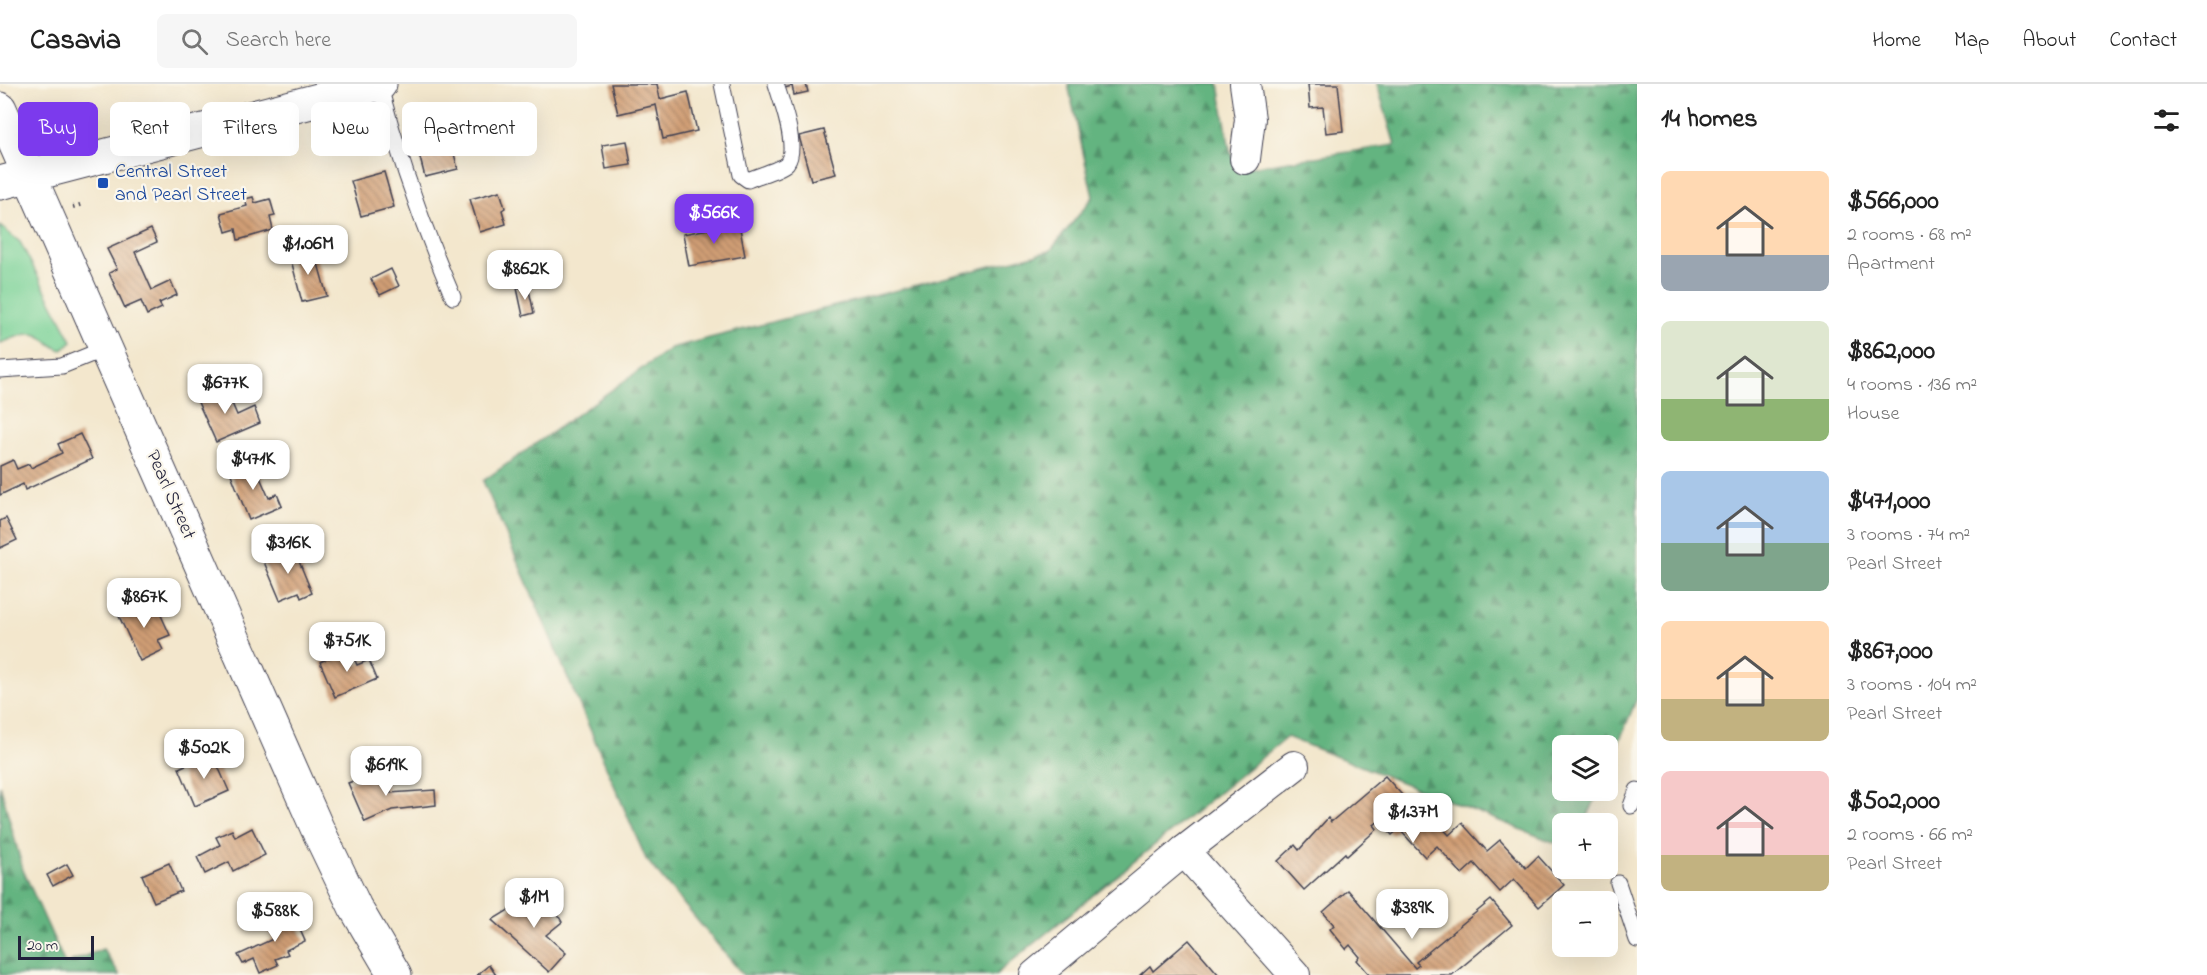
<!DOCTYPE html>
<meta charset="utf-8">
<style>
:root{--surface:#fff;--page:#f6f6f6;--text:#222;--muted:#767676;--line:#e0e0e0;--accent:#7c3aed}
body{margin:0;font-family:"Indie Flower",sans-serif;background:var(--page);color:var(--text);height:100vh;display:flex;flex-direction:column;font-size:22px;white-space:nowrap}
*{box-sizing:border-box;margin:0}
p{font-size:20px;color:var(--muted)}
.icon{flex:none;width:33px;height:33px;fill:none;stroke:currentColor;stroke-width:2;stroke-linecap:round;stroke-linejoin:round}
.map{position:relative;flex:1;overflow:hidden}
.sheet{display:flex;flex-direction:column;background:var(--surface);width:570px}
.sheet>*{flex:none}
.top-card{position:absolute;left:18px;top:18px;width:570px;height:54px;display:flex;gap:12px}
.tools{position:absolute;left:1552px;top:651px;display:grid;gap:12px}
.tools a{display:grid;place-items:center;width:66px;height:66px;border-radius:9px;background:var(--surface);box-shadow:0 6px 24px #0002;font-size:30px}
.scale{position:absolute;left:18px;bottom:15px;width:76px;box-sizing:border-box;padding-left:6px;border:3px solid #22223b;border-top:0;font-size:16px;line-height:21px;white-space:nowrap;color:#22223b;-webkit-text-stroke:4px #fbf7ec;paint-order:stroke}
.price{position:absolute;translate:-50% -51px;padding:0 14px;border-radius:12px;background:#fff;color:#222;font-size:20px;line-height:39px;filter:drop-shadow(0 2px 3px #0008)}
.price::after{content:'';position:absolute;left:50%;top:36px;width:18px;height:14px;margin-left:-9px;background:inherit;clip-path:polygon(0 0,100% 0,50% 100%)}
.price.active{background:var(--accent);color:#fff}
ul{padding:0;list-style:none}
li{display:flex;align-items:center;gap:18px;height:150px;padding:0 24px}
li span{display:grid;place-items:center;flex:none;width:168px;height:120px;border-radius:9px;color:#555}
li>.icon{margin-inline-start:auto}
span .icon{width:72px;height:72px;fill:#fffc;stroke-width:1}
li b{font-size:26px}
h2{display:flex;justify-content:space-between;align-items:center;height:72px;padding:0 24px;font-size:26px}
.chip{padding:0 21px;border-radius:9px;background:var(--surface);box-shadow:0 6px 24px #0002;font-size:21px;line-height:54px}
.chip.active{background:var(--accent);color:#fff}
header{display:flex;align-items:center;gap:36px;box-sizing:border-box;height:84px;padding:0 30px;background:var(--surface);border-bottom:2px solid var(--line)}
header strong{font-size:28px}
nav{display:flex;gap:33px;margin-inline-start:auto;font-size:21px}
.search{width:420px;height:54px;background:var(--page);display:flex;align-items:center;gap:15px;box-sizing:border-box;padding:0 21px;border-radius:9px;color:var(--muted);font-size:22px}
main{display:flex;flex:1;min-height:0}
.map>svg:first-child{display:block}
.green{fill:#7ad297;stroke:#4e7a69;stroke-width:1.5}
.forest{fill:url(#forest-firs);stroke:#426b5e;stroke-width:1.5}
.building{fill:url(#building-back-hatch)}
.lines{fill:none;stroke-linecap:round;stroke-linejoin:round}
.lane-casing{stroke:#414051;stroke-width:17}
.street-casing{stroke:#414051;stroke-width:32}
.secondary-casing{stroke:#414051;stroke-width:35}
.path{stroke:#414051;stroke-width:4;stroke-dasharray:1.5 4.5;stroke-linecap:butt}
.lane{stroke:#fff;stroke-width:15}
.street{stroke:#fff;stroke-width:30}
.secondary{stroke:#fff;stroke-width:33}
.transit-dot{fill:#1a4fb4;stroke:#fbf7ec;stroke-width:2}
.labels{text-anchor:middle;dominant-baseline:central;stroke-width:4.5;stroke-linejoin:round;paint-order:stroke}
.transit-label{font-size:20px;fill:#164399;stroke:#fbf7ec;text-anchor:start}
.street-label{font-size:20px;fill:#22223b;stroke:#fbf7ec}
</style>
<header>
<strong>Casavia</strong>
<div class="search"><svg class="icon" aria-label="search" viewBox="0 0 24 24"><circle cx="10" cy="10" r="6"/><path d="M15 15l6 6"/></svg>Search here</div>
<nav><a>Home</a><a>Map</a><a>About</a><a>Contact</a></nav>
</header>
<main>
<div class="map">
<svg width="1637" height="891" viewBox="0 0 1637 891">
<defs>
<pattern id="forest-firs" width="22" height="20" patternUnits="userSpaceOnUse" patternTransform="scale(1.5)"><rect width="22" height="20" fill="#63b480"/><path d="M5 1l3.5 6h-7zM16 11l3.5 6h-7z" fill="#51926a"/></pattern>
<pattern id="building-back-hatch" width="6" height="6" patternUnits="userSpaceOnUse" patternTransform="scale(1.5)"><rect width="6" height="6" fill="#d09e75"/><path d="M-1 5l2 2M0 0l6 6M5-1l2 2" fill="none" stroke="#a88061"/></pattern>
</defs>
<rect width="100%" height="100%" fill="#fbf7ec"/>
<filter id="ink" filterUnits="userSpaceOnUse"><feTurbulence type="fractalNoise" baseFrequency=".0167" numOctaves="2"/><feDisplacementMap in="SourceGraphic" scale="12" xChannelSelector="R" yChannelSelector="G"/><feConvolveMatrix kernelMatrix="1 2 1 2 8 2 1 2 1" color-interpolation-filters="sRGB"/></filter>
<filter id="wash" filterUnits="userSpaceOnUse"><feTurbulence type="fractalNoise" baseFrequency=".008" numOctaves="4" result="noise"/><feDisplacementMap in="SourceGraphic" scale="24" xChannelSelector="R" yChannelSelector="G"/><feGaussianBlur stdDeviation="1.35" result="paint"/><feColorMatrix in="noise" values="0 0 0 0 0 0 0 0 0 0 0 0 0 0 0 0 0 1.4 0 .05"/><feComposite in="paint" operator="in"/></filter>
<g filter="url(#wash)">
<rect width="100%" height="100%" fill="#f3e7cd"/>
<path class="green" d="M0,142L20,158L72,257L62,266C52,263 46,255 37,251C26,247 11,256 0,259Z"/>
<g class="forest">
<polygon points="1068,0 1219,0 1229,61 1236,85 1395,61 1377,0 1637,0 1637,614 1608,685 1608,662 1563,662 1563,706 1599,707 1585,739 1563,740 1563,762 1287,653 995,891 743,891 646,775 483,397 671,264 1050,167 1093,113"/>
<polygon points="0,701 23,786 65,880 103,865 120,891 0,891"/>
</g>
<g id="blocks">
<g class="building">
<polygon points="611,0 657,0 660,15 688,8 697,47 663,55 656,21 618,30"/>
<polygon points="783,0 806,0 808,8 794,11 792,2 784,4"/>
<polygon points="1308,0 1338,0 1343,47 1326,49 1323,23 1310,24"/>
<polygon points="446,39 458,85 425,93 413,47"/>
<polygon points="824,46 836,90 811,96 799,52"/>
<polygon points="627,57 631,81 606,85 602,61"/>
<polygon points="384,88 394,123 361,132 351,97"/>
<polygon points="500,107 505,124 502,126 506,140 480,148 470,115"/>
<polygon points="253,113 255,119 270,115 275,132 270,133 273,146 238,156 236,145 226,148 221,129 247,122 245,115"/>
<polygon points="739,139 745,172 689,182 683,150"/>
<polygon points="151,145 157,158 135,168 152,206 171,197 177,211 159,219 162,224 147,231 141,217 125,224 109,189 117,185 107,165"/>
<polygon points="314,165 327,212 302,218 290,172"/>
<polygon points="391,185 399,202 380,211 371,195"/>
<polygon points="528,202 534,229 523,232 517,204"/>
<polygon points="225,303 237,331 254,323 260,339 216,358 197,316"/>
<polygon points="80,350 92,375 25,406 23,400 0,411 0,382 13,376 17,385 29,380 31,384 62,369 58,360"/>
<polygon points="252,375 269,414 277,410 282,422 249,436 229,385"/>
<polygon points="6,434 17,456 0,464 0,437"/>
<polygon points="294,465 312,509 301,514 299,508 280,516 264,478"/>
<polygon points="147,516 153,530 159,527 170,551 158,556 163,566 140,577 118,530"/>
<polygon points="350,565 357,581 369,576 377,595 335,613 320,578"/>
<polygon points="212,669 229,707 195,722 179,684"/>
<polygon points="380,687 389,709 435,706 436,721 392,726 365,738 348,699"/>
<polygon points="1385,692 1418,729 1424,723 1449,751 1462,739 1487,767 1500,756 1526,784 1538,772 1564,801 1539,823 1514,795 1500,808 1474,779 1462,790 1437,762 1425,773 1399,745 1392,751 1379,737 1374,741 1377,745 1347,772 1345,769 1304,806 1278,777 1295,761 1299,766 1328,734 1331,738"/>
<polygon points="252,744 265,771 233,787 229,778 205,790 197,773 220,761 216,753 232,746 235,753"/>
<polygon points="169,779 181,807 154,818 142,791"/>
<polygon points="67,780 73,791 53,802 47,791"/>
<polygon points="543,805 562,838 546,851 566,869 549,888 492,836"/>
<polygon points="1348,806 1415,884 1419,881 1416,878 1491,816 1512,841 1452,891 1370,891 1357,876 1360,873 1350,861 1346,865 1330,845 1334,841 1323,828"/>
<polygon points="292,828 305,857 286,866 288,870 275,875 278,881 260,889 254,875 243,880 238,871 273,855 266,840"/>
<polygon points="1189,856 1219,891 1140,891 1150,882 1153,887"/>
<polygon points="489,881 496,891 477,891"/>
</g>
</g>
</g>
<g filter="url(#ink)">
<use href="#blocks" fill-opacity="0" stroke="#414051" stroke-width="1.5"/>
<g class="lines">
<defs>
<g id="lane">
<path d="M379,0C399,74 423,143 453,213"/>
<path d="M722,0L741,91L748,96C756,92 782,85 787,79C799,63 781,17 776,0"/>
<polyline points="0,286 62,282 104,265"/>
<polyline points="1631,722 1637,706"/>
<polyline points="1618,799 1637,856"/>
</g>
<g id="street">
<polyline points="1245,75 1250,35 1245,0"/>
<polyline points="1184,767 1295,891"/>
<polyline points="1035,891 1184,767 1294,682"/>
</g>
<g id="secondary">
<polyline points="0,25 317,744 355,823 395,891"/>
<polyline points="0,99 380,0"/>
</g>
</defs>
<use href="#lane" class="lane-casing"/>
<use href="#street" class="street-casing"/>
<use href="#secondary" class="secondary-casing"/>
<polyline class="path" points="73,123 83,120"/>
<use href="#lane" class="lane"/>
<use href="#street" class="street"/>
<use href="#secondary" class="secondary"/>
</g>
</g>
<rect class="transit-dot" x="97" y="93" width="12" height="12" rx="3"/>
<g class="labels">
<g class="transit-label">
<text x="115" y="88">Central Street<tspan x="115" dy="23">and Pearl Street</tspan></text>
</g>
<g class="street-label">
<text transform="translate(170 411) rotate(66)">Pearl Street</text>
</g>
</g>
</svg>
<div class="tools">
<a><svg class="icon" aria-label="layers" viewBox="0 0 24 24"><path d="M12 4l9 5-9 5-9-5zM3 14l9 5 9-5"/></svg></a>
<a>+</a>
<a>−</a>
</div>
<div class="scale">20 m</div>
<b class="price active" style="left:714px;top:161px">$566K</b>
<b class="price" style="left:308px;top:192px">$1.06M</b>
<b class="price" style="left:525px;top:217px">$862K</b>
<b class="price" style="left:225px;top:331px">$677K</b>
<b class="price" style="left:253px;top:407px">$471K</b>
<b class="price" style="left:288px;top:491px">$316K</b>
<b class="price" style="left:144px;top:545px">$867K</b>
<b class="price" style="left:347px;top:589px">$751K</b>
<b class="price" style="left:204px;top:696px">$502K</b>
<b class="price" style="left:386px;top:713px">$619K</b>
<b class="price" style="left:1413px;top:760px">$1.37M</b>
<b class="price" style="left:534px;top:845px">$1M</b>
<b class="price" style="left:1412px;top:856px">$389K</b>
<b class="price" style="left:275px;top:859px">$588K</b>
<div class="top-card">
<a class="chip active">Buy</a>
<a class="chip">Rent</a>
<a class="chip">Filters</a>
<a class="chip">New</a>
<a class="chip">Apartment</a>
</div>
</div>
<section class="sheet">
<h2>14 homes<svg class="icon" aria-label="filters" viewBox="0 0 24 24"><path d="M4 7h16M4 17h16"/><circle cx="9" cy="7" r="2"/><circle cx="15" cy="17" r="2"/></svg></h2>
<ul>
<li><span style="background:linear-gradient(#ffd9b3 70%,#9aa5b1 0)"><svg class="icon" aria-label="home" viewBox="0 0 24 24"><path d="M3 11l9-7 9 7M6 9v11h12V9"/></svg></span><div><b>$566,000</b><p>2 rooms · 68 m²</p><p>Apartment</p></div></li>
<li><span style="background:linear-gradient(#dfe7d0 65%,#8fb573 0)"><svg class="icon" aria-label="home" viewBox="0 0 24 24"><path d="M3 11l9-7 9 7M6 9v11h12V9"/></svg></span><div><b>$862,000</b><p>4 rooms · 136 m²</p><p>House</p></div></li>
<li><span style="background:linear-gradient(#a9c7e8 60%,#7fa58c 0)"><svg class="icon" aria-label="home" viewBox="0 0 24 24"><path d="M3 11l9-7 9 7M6 9v11h12V9"/></svg></span><div><b>$471,000</b><p>3 rooms · 74 m²</p><p>Pearl Street</p></div></li>
<li><span style="background:linear-gradient(#ffd9b3 65%,#c2b280 0)"><svg class="icon" aria-label="home" viewBox="0 0 24 24"><path d="M3 11l9-7 9 7M6 9v11h12V9"/></svg></span><div><b>$867,000</b><p>3 rooms · 104 m²</p><p>Pearl Street</p></div></li>
<li><span style="background:linear-gradient(#f6c9c9 70%,#c2b280 0)"><svg class="icon" aria-label="home" viewBox="0 0 24 24"><path d="M3 11l9-7 9 7M6 9v11h12V9"/></svg></span><div><b>$502,000</b><p>2 rooms · 66 m²</p><p>Pearl Street</p></div></li>
</ul>
</section>
</main>
